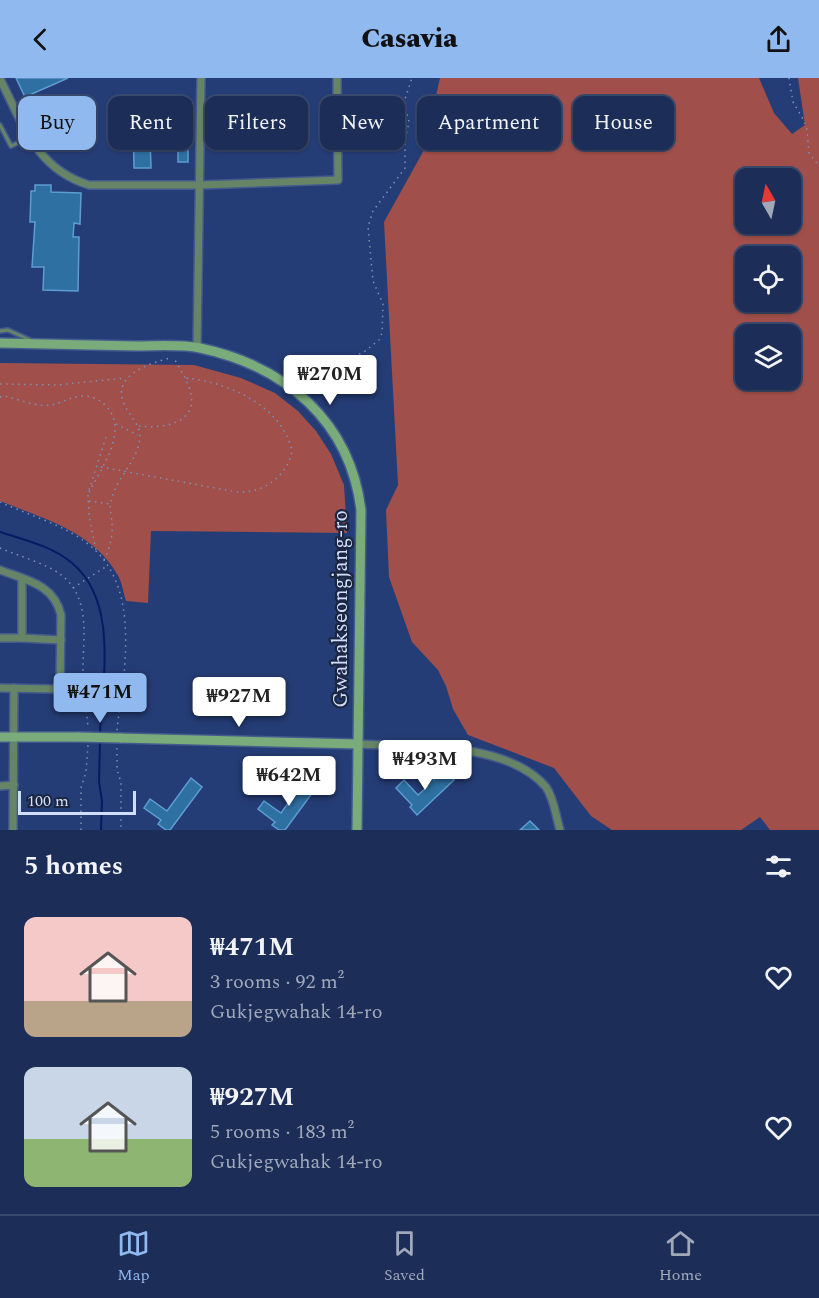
<!DOCTYPE html>
<meta charset="utf-8">
<style>
:root{--surface:#1c2e58;--page:#293a61;--text:#f1f3f6;--muted:#a0a8ba;--line:#3a4a6e;--accent:#90b9f0}
body{margin:0;font-family:Spectral,serif;background:var(--page);color:var(--text);height:100vh;display:flex;flex-direction:column;font-size:22px;white-space:nowrap}
*{box-sizing:border-box;margin:0}
p{font-size:20px;color:var(--muted)}
.icon{flex:none;width:33px;height:33px;fill:none;stroke:currentColor;stroke-width:2;stroke-linecap:round;stroke-linejoin:round}
.map{position:relative;height:752px;overflow:hidden}
.drawer{display:flex;flex-direction:column;background:var(--surface);flex:1}
.drawer>*{flex:none}
.banner{position:absolute;left:18px;top:18px;width:783px;height:54px;display:flex;gap:12px}
.needle{width:39px;rotate:351deg}
.buttons{position:absolute;left:735px;top:90px;display:grid;gap:12px}
.buttons a{display:grid;place-items:center;width:66px;height:66px;border-radius:12px;background:var(--surface);box-shadow:0 2px 4px #0004,0 0 0 2px var(--line);font-size:30px}
.scale{position:absolute;left:18px;bottom:15px;width:118px;box-sizing:border-box;padding-left:6px;border:3px solid #d1defa;border-top:0;font-size:16px;line-height:21px;white-space:nowrap;color:#d1defa;-webkit-text-stroke:4px #1b2740;paint-order:stroke}
.price{position:absolute;translate:-50% -51px;padding:0 14px;border-radius:6px;background:#fff;color:#222;font-size:20px;line-height:39px;filter:drop-shadow(0 2px 3px #0008)}
.price::after{content:'';position:absolute;left:50%;top:36px;width:18px;height:14px;margin-left:-9px;background:inherit;clip-path:polygon(0 0,100% 0,50% 100%)}
.price.current{background:var(--accent);color:#111}
ul{padding:0;list-style:none}
li{display:flex;align-items:center;gap:18px;height:150px;padding:0 24px}
li span{display:grid;place-items:center;flex:none;width:168px;height:120px;border-radius:12px;color:#555}
li>.icon{margin-inline-start:auto}
span .icon{width:72px;height:72px;fill:#fffc;stroke-width:1}
li b{font-size:26px}
h2{display:flex;justify-content:space-between;align-items:center;height:72px;padding:0 24px;font-size:26px}
.tag{padding:0 21px;border-radius:12px;background:var(--surface);box-shadow:0 2px 4px #0004,0 0 0 2px var(--line);font-size:21px;line-height:54px}
.tag.current{background:var(--accent);color:#111}
header{display:flex;justify-content:space-between;align-items:center;height:78px;padding:0 24px;background:var(--accent);color:#111;font-size:27px;font-weight:800}
.tabs{display:flex;justify-content:space-around;align-items:center;height:84px;border-top:2px solid var(--line);background:var(--surface);font-size:16px;color:var(--muted)}
.tabs a{display:grid;justify-items:center;gap:3px}
.tabs .current{color:var(--accent)}
.map>svg:first-child{display:block}
.green{fill:#a04f4a;fill-rule:evenodd}
.lines{fill:none;stroke-linecap:round;stroke-linejoin:round}
.stream{stroke:#051c64;stroke-width:2}
.building{fill:#2f70a2;stroke:#5d9dd1;stroke-width:1.5}
.lane-casing{stroke:#445a8e;stroke-width:6}
.street-casing{stroke:#445a8e;stroke-width:10}
.secondary-casing{stroke:#445a8e;stroke-width:12}
.path{stroke:#7e91bb;stroke-width:1.5;stroke-dasharray:1.5 4.5;stroke-linecap:butt}
.lane{stroke:#678566;stroke-width:3}
.street{stroke:#678566;stroke-width:7}
.secondary{stroke:#7aab7a;stroke-width:9}
.secondary-bridge-casing{stroke:#445a8e;stroke-width:12;stroke-linecap:butt}
.secondary-bridge{stroke:#7aab7a;stroke-width:9}
.labels{text-anchor:middle;dominant-baseline:central;stroke-width:4.5;stroke-linejoin:round;paint-order:stroke}
.street-label{font-size:21px;fill:#d1defa;stroke:#1b2740}
</style>
<header><svg class="icon" aria-label="back" viewBox="0 0 24 24"><path d="M15 5l-7 7 7 7"/></svg>Casavia<svg class="icon" aria-label="share" viewBox="0 0 24 24"><path d="M12 15V3M7 8l5-5 5 5M5 13v7h14v-7"/></svg></header>
<div class="map">
<svg width="819" height="752" viewBox="0 0 819 752">
<rect width="100%" height="100%" fill="#253d76"/>
<g class="green">
<path d="M440,0H759L774,35L792,56L805,47L798,0H819V752H770L760,739L741,752H612L591,738L554,690L468,657L453,631L446,608L438,592L412,564L389,499L386,432L398,407L384,144L424,72ZM746,100H790V146H746ZM746,178H790V224H746ZM746,256H790V302H746Z"/>
<path d="M0,285L194,287L241,300L275,315L298,333L316,353L331,376L344,407L347,455L151,453L148,525L126,523C123,514 122,503 117,496C92,453 44,441 0,423Z"/>
</g>
<g class="lines">
<g class="stream">
<path d="M0,454C24,462 52,468 72,485C119,524 102,603 100,656"/>
<polyline points="100,662 99,704 102,723 101,752"/>
</g>
</g>
<g class="building">
<polygon points="16,0 68,0 25,19"/>
<polygon points="188,42 188,84 178,84 178,59 150,60 151,90 134,90 133,43"/>
<polygon points="35,107 51,107 51,114 81,115 80,146 74,145 73,159 79,159 78,213 43,212 44,189 32,189 35,144 30,144 31,113 35,113"/>
<polygon points="445,692 454,702 417,737 410,729 412,727 396,710 404,702 418,717 427,709 423,705 431,698 434,702"/>
<polygon points="191,700 202,709 170,752 166,752 158,746 161,742 144,730 150,721 167,733"/>
<polygon points="305,702 316,710 285,752 279,752 272,747 275,744 258,731 264,723 281,735"/>
<polygon points="530,743 539,752 520,752"/>
</g>
<g class="lines">
<defs>
<g id="lane">
<polyline points="0,47 11,68 29,60"/>
<polyline points="0,253 8,252 30,262"/>
</g>
<g id="street">
<path d="M0,1C23,46 36,91 89,107H201L338,102L337,0"/>
<polyline points="197,270 201,0"/>
<path d="M0,492C26,502 54,506 61,537L60,605L54,611L0,610"/>
<polyline points="22,501 22,560 61,562"/>
<polyline points="0,560 22,560"/>
<path d="M358,666C413,669 507,663 546,709C554,720 556,739 560,752"/>
<polyline points="0,708 14,707"/>
<polyline points="13,752 14,610"/>
</g>
<g id="secondary">
<path d="M0,265C45,266 91,267 136,268C157,268 180,266 200,270C285,288 350,343 361,432L357,752"/>
<polyline points="0,659 79,659"/>
<polyline points="120,660 358,666"/>
</g>
</defs>
<use href="#lane" class="lane-casing"/>
<use href="#street" class="street-casing"/>
<use href="#secondary" class="secondary-casing"/>
<g class="path">
<polyline points="789,0 793,24 803,41 807,52 809,75 819,88"/>
<polyline points="300,305 314,295 364,274 379,262 382,255 383,226 373,203 368,149 373,133 405,90 405,62 409,44 404,24 412,0"/>
<polyline points="0,306 57,307 125,300"/>
<path d="M0,319L5,318C20,322 36,329 51,327C62,325 72,318 83,318C92,318 101,322 107,329C129,354 100,392 88,416"/>
<polyline points="116,346 138,357"/>
<path d="M139,348C164,351 202,345 189,309C186,300 179,290 174,280"/>
<path d="M101,389L237,414C262,416 287,399 292,373C282,327 226,303 184,300"/>
<polyline points="89,412 106,359"/>
<polyline points="88,417 89,438 96,472"/>
<polyline points="89,423 110,426"/>
<path d="M0,424C26,436 61,446 84,463C131,496 128,556 123,607C122,622 118,637 117,653"/>
<path d="M0,470C16,477 47,486 60,496C93,520 82,563 83,599C83,616 87,633 88,650"/>
<path d="M104,482C109,472 113,459 112,447C112,440 109,431 111,424C115,400 140,382 140,357C139,346 130,338 125,328C110,298 147,286 170,280"/>
<polyline points="73,510 107,488"/>
<polyline points="117,670 117,692 121,704 121,752"/>
<polyline points="81,752 81,710 86,694 88,667"/>
</g>
<use href="#lane" class="lane"/>
<use href="#street" class="street"/>
<use href="#secondary" class="secondary"/>
<defs>
<polyline id="secondary-bridge" points="79,659 120,660"/>
</defs>
<use href="#secondary-bridge" class="secondary-bridge-casing"/>
<use href="#secondary-bridge" class="secondary-bridge"/>
</g>
<g class="labels">
<g class="street-label">
<text transform="translate(341 531) rotate(-90)">Gwahakseongjang-ro</text>
</g>
</g>
</svg>
<div class="buttons">
<a><svg class="needle" viewBox="-14 -14 28 28"><path d="M0-13l5 13h-10z" fill="#e53935"/><path d="M0 13l5-13h-10z" fill="#a0a8ba"/></svg></a>
<a><svg class="icon" aria-label="locate" viewBox="0 0 24 24"><circle cx="12" cy="12" r="6"/><path d="M12 2v4M12 18v4M2 12h4M18 12h4"/></svg></a>
<a><svg class="icon" aria-label="layers" viewBox="0 0 24 24"><path d="M12 4l9 5-9 5-9-5zM3 14l9 5 9-5"/></svg></a>
</div>
<div class="scale">100 m</div>
<b class="price" style="left:330px;top:328px">₩270M</b>
<b class="price current" style="left:100px;top:646px">₩471M</b>
<b class="price" style="left:239px;top:650px">₩927M</b>
<b class="price" style="left:425px;top:713px">₩493M</b>
<b class="price" style="left:289px;top:729px">₩642M</b>
<div class="banner">
<a class="tag current">Buy</a>
<a class="tag">Rent</a>
<a class="tag">Filters</a>
<a class="tag">New</a>
<a class="tag">Apartment</a>
<a class="tag">House</a>
</div>
</div>
<section class="drawer">
<h2>5 homes<svg class="icon" aria-label="filters" viewBox="0 0 24 24"><path d="M4 7h16M4 17h16"/><circle cx="9" cy="7" r="2"/><circle cx="15" cy="17" r="2"/></svg></h2>
<ul>
<li><span style="background:linear-gradient(#f6c9c9 70%,#b9a48a 0)"><svg class="icon" aria-label="home" viewBox="0 0 24 24"><path d="M3 11l9-7 9 7M6 9v11h12V9"/></svg></span><div><b>₩471M</b><p>3 rooms · 92 m²</p><p>Gukjegwahak 14-ro</p></div><svg class="icon" aria-label="heart" viewBox="0 0 24 24"><path d="M12 20l-8-8c-3-5 5-10 8-4 3-6 11-1 8 4z"/></svg></li>
<li><span style="background:linear-gradient(#c9d6e8 60%,#8fb573 0)"><svg class="icon" aria-label="home" viewBox="0 0 24 24"><path d="M3 11l9-7 9 7M6 9v11h12V9"/></svg></span><div><b>₩927M</b><p>5 rooms · 183 m²</p><p>Gukjegwahak 14-ro</p></div><svg class="icon" aria-label="heart" viewBox="0 0 24 24"><path d="M12 20l-8-8c-3-5 5-10 8-4 3-6 11-1 8 4z"/></svg></li>
</ul>
</section>
<nav class="tabs">
<a class="current"><svg class="icon" aria-label="map" viewBox="0 0 24 24"><path d="M3 6l6-2 6 2 6-2v14l-6 2-6-2-6 2zM9 4v14M15 6v14"/></svg>Map</a>
<a><svg class="icon" aria-label="saved" viewBox="0 0 24 24"><path d="M7 4h10v16l-5-4-5 4z"/></svg>Saved</a>
<a><svg class="icon" aria-label="home" viewBox="0 0 24 24"><path d="M3 11l9-7 9 7M6 9v11h12V9"/></svg>Home</a>
</nav>
